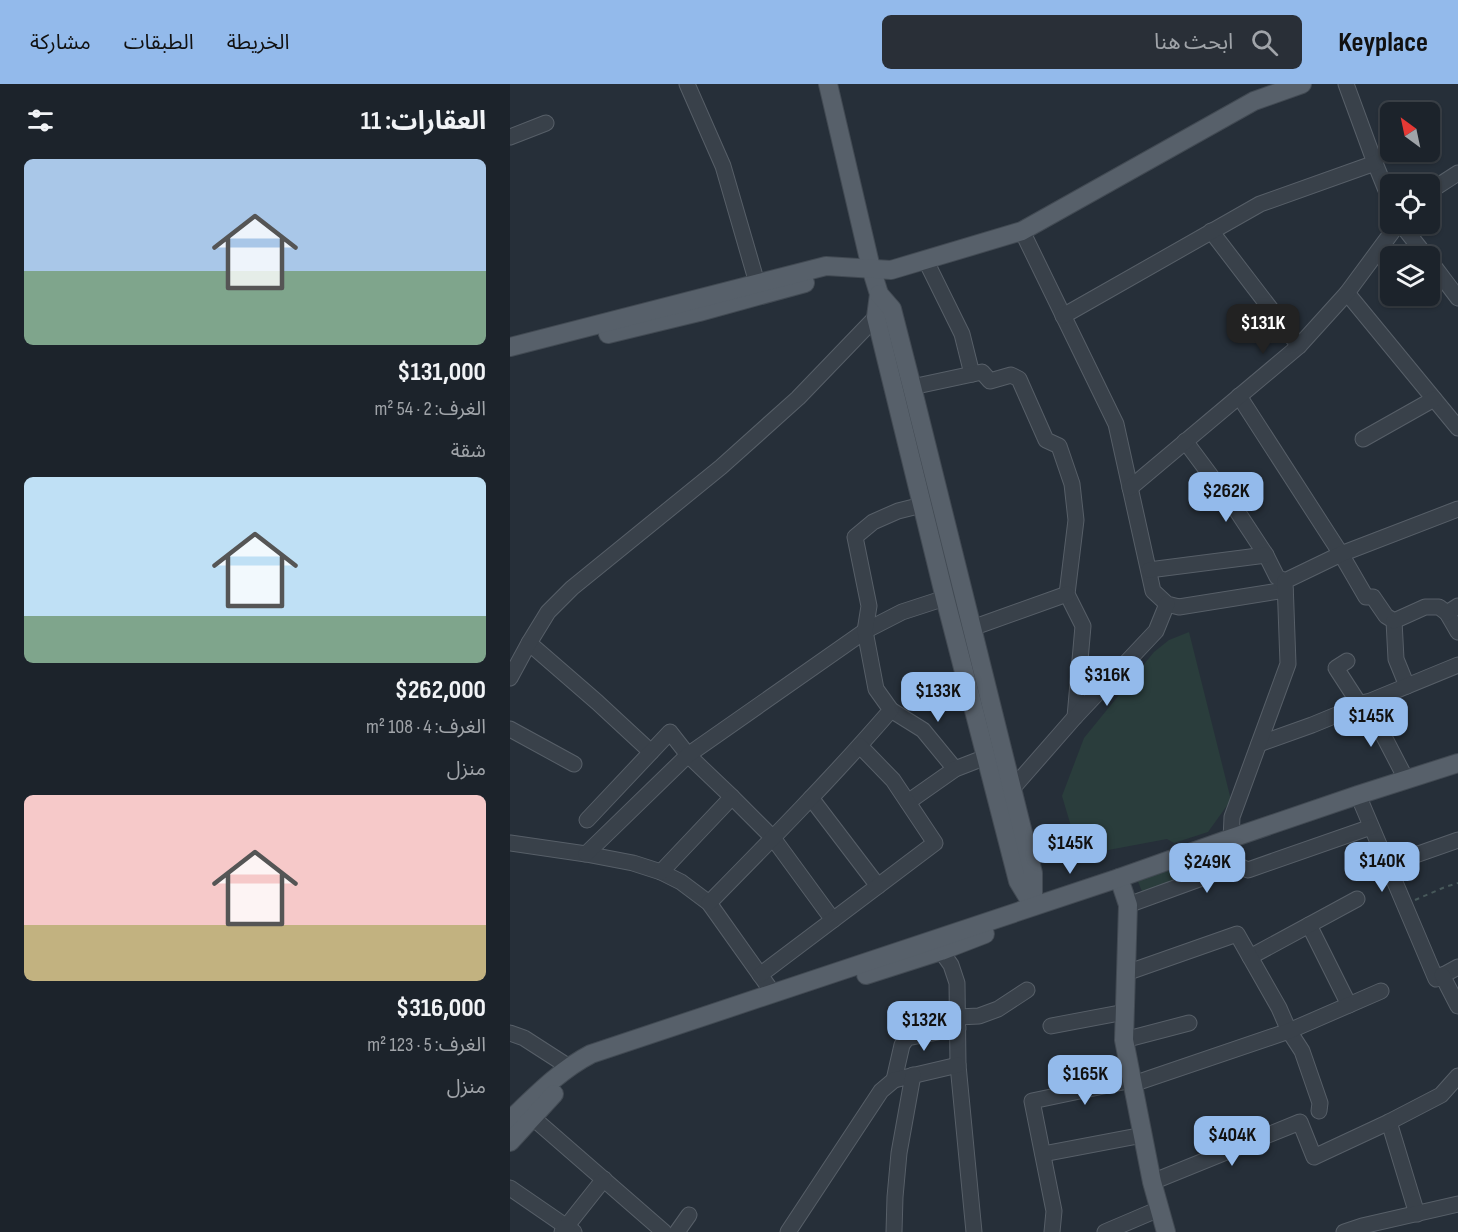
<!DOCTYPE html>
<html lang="ar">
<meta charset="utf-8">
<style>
:root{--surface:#1c232b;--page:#292f37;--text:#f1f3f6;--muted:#a0a4a9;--line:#3a4047;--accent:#93baeb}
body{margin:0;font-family:"Sofia Sans Condensed","Noto Sans Arabic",sans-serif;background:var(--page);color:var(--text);direction:rtl;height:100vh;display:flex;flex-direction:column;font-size:22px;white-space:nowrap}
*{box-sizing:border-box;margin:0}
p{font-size:20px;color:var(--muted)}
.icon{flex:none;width:33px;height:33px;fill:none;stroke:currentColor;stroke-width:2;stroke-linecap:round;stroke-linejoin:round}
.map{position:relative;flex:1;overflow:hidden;direction:ltr}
.drawer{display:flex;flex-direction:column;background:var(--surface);width:510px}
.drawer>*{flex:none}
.needle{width:39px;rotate:327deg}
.controls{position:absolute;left:870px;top:18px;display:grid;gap:12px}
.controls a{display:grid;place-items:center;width:60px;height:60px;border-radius:9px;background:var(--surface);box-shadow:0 2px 4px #0004,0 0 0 2px var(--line);font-size:30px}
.price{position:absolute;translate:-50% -51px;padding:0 14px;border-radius:12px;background:var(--accent);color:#111;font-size:20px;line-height:39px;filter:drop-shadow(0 2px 3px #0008)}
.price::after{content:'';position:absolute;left:50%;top:36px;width:18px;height:14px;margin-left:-9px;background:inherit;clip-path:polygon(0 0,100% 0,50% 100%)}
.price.selected{background:#222;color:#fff}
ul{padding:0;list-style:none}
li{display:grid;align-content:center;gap:12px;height:318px;padding:0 24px}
li span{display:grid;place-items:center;height:186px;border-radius:9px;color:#555}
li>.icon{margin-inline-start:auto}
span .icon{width:108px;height:108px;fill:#fffc;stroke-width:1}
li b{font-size:26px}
h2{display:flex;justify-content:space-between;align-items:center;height:72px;padding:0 24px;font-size:26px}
header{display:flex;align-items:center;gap:36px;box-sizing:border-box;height:84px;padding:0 30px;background:var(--accent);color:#111}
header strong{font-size:28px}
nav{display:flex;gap:33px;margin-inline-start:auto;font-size:21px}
.search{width:420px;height:54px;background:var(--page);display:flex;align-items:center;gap:15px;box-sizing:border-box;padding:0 21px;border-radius:9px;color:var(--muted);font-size:22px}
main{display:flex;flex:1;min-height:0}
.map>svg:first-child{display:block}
.green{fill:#2a3d3c}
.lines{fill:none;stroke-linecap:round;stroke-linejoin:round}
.minor-casing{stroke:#575f68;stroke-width:17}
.major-casing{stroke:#424a53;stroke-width:20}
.path{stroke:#47585a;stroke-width:2;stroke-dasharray:4.5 4.5;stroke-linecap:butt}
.minor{stroke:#39414a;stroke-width:15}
.major{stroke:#57606a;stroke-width:18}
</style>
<header>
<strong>Keyplace</strong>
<div class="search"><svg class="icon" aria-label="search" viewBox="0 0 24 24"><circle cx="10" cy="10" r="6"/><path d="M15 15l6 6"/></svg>ابحث هنا</div>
<nav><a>الخريطة</a><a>الطبقات</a><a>مشاركة</a></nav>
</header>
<main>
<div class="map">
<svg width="948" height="1148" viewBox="0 0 948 1148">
<rect width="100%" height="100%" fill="#262f39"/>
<g class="green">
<polygon points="679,548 721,716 698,748 664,759 657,755 593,767 563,749 552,712 574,654 644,568 659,556"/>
<polygon points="707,766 712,781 633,810 627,795"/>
</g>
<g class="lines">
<defs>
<g id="minor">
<polyline points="177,0 213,82 247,199"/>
<polyline points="836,0 865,79 880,116"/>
<polyline points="0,53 36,39"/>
<polyline points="920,107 948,89"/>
<polyline points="891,140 916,172"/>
<polyline points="512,147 606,340 643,507 657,520 669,523 775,506"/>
<polyline points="701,147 789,262"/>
<polyline points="415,175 452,250 462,290"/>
<polyline points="920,177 948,214"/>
<polyline points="837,209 948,344"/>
<polyline points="553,232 750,120 865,79"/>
<polyline points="402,303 472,288 480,297 501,291 509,295 536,356 549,362 562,400 566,436 557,510 573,542 565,633"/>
<polyline points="729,312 831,470 856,513 863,513 876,532 884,537 886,575 897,602"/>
<polyline points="853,355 924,315"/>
<polyline points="675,357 727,427 756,471 767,493 775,497"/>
<polyline points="620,404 789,262 837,209 888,140"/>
<polyline points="639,486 756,471"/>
<polyline points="948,522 937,529 948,548"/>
<polyline points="884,537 915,523 929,523 937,529"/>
<polyline points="462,544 557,510"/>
<polyline points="19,559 87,618 141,668"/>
<polyline points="837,577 826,584 850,621"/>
<polyline points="0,594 19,559 38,528 62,504 211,383 288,314 366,233"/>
<polyline points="856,618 896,695"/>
<polyline points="381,626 413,646 445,685"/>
<polyline points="0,645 64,680"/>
<polyline points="749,660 802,641 948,581"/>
<polyline points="502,705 565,633 646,547 657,520"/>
<polyline points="848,711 926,895 948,883"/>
<polyline points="301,714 368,802"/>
<polyline points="398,718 445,685 476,673"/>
<polyline points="77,736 160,648 178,671 222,713 263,754 323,836"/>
<polyline points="0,759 76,770 123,779 151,788 171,798 199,819 263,909"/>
<polyline points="76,770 178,671 355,547 392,528 435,514"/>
<polyline points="720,778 738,786 861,743"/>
<polyline points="877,781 948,756"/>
<polyline points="151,788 222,713"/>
<path d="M199,819C261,756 323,693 381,626L366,605L355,547L359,522L345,453L363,438L388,427L412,421"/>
<polyline points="618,821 714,786 720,778 722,733 778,580 775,497 831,470 948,425"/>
<polyline points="799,841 839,921"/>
<polyline points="427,857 431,867 441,881 447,899 448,981 464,1148"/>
<polyline points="740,873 847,815"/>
<polyline points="616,889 727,850 769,924 779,947 792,967 810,1019 809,1027"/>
<polyline points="250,891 425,759 383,696 350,662"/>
<polyline points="932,891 948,922"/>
<polyline points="448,933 469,932 488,925 517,906"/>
<polyline points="541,942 615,928"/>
<polyline points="0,949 14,954 59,983"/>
<polyline points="614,956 679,939"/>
<polyline points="384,996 392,961 397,954 448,944"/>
<polyline points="623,1000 779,947 871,907"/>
<polyline points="22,1033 154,1148"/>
<polyline points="879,1038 907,1130"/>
<polyline points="533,1070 633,1051"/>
<polyline points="642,1098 790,1038 804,1073 879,1038 931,1011 948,992"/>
<polyline points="0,1104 64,1148"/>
<polyline points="52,1148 94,1095"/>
<polyline points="167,1148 179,1131"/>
<polyline points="278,1148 371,1007 384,996 448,981"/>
<polyline points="384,1148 385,1113 389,1069 403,991"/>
<polyline points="542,1148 544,1127 522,1017 622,996"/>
<polyline points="595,1148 649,1125"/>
<polyline points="834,1148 852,1142 948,1120"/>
</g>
<g id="major">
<polyline points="318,0 361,184 369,210 366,233 435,514 508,797 523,822"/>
<polyline points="369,210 382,225 402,303 523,789 523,822"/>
<polyline points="98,250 189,228 295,199"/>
<polyline points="0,263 316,182 381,186 512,147 744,17 792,0"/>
<polyline points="609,794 618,821 614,956 642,1098 656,1148"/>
<polyline points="356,891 431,867 475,850"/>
<path d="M0,1036C25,1012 50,986 81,970L609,794L722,754L848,711L948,679"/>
<polyline points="0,1058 44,1010"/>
</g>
</defs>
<use href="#minor" class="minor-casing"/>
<use href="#major" class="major-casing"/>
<polyline class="path" points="905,816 935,803 948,799"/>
<use href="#minor" class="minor"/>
<use href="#major" class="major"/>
</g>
</svg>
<div class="controls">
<a><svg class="needle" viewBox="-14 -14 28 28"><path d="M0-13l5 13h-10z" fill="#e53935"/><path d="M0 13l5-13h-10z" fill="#a0a4a9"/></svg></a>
<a><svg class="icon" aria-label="locate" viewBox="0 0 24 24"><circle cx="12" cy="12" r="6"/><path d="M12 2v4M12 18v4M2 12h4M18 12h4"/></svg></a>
<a><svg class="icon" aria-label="layers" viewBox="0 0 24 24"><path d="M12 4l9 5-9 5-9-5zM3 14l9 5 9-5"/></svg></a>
</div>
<b class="price selected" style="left:753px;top:271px">$131K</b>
<b class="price" style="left:716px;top:439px">$262K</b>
<b class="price" style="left:597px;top:623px">$316K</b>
<b class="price" style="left:428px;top:639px">$133K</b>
<b class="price" style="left:861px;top:664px">$145K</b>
<b class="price" style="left:560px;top:791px">$145K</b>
<b class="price" style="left:872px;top:809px">$140K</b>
<b class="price" style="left:697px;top:810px">$249K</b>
<b class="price" style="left:414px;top:968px">$132K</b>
<b class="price" style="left:575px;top:1022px">$165K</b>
<b class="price" style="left:722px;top:1083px">$404K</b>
</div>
<section class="drawer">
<h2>العقارات: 11<svg class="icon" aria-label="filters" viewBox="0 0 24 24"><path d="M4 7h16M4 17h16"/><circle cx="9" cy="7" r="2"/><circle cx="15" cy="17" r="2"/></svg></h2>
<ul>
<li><span style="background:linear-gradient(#a9c7e8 60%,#7fa58c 0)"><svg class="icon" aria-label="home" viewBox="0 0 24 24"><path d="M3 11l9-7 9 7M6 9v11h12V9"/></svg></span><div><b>$131,000</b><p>الغرف: 2 · 54 m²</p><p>شقة</p></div></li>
<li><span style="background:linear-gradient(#bfe0f5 75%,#7fa58c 0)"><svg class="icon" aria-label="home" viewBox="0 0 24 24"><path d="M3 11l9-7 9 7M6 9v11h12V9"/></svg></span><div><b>$262,000</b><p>الغرف: 4 · 108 m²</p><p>منزل</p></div></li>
<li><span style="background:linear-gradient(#f6c9c9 70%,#c2b280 0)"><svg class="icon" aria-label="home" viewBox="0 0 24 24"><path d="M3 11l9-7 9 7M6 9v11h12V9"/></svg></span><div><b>$316,000</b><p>الغرف: 5 · 123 m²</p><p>منزل</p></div></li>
</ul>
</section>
</main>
